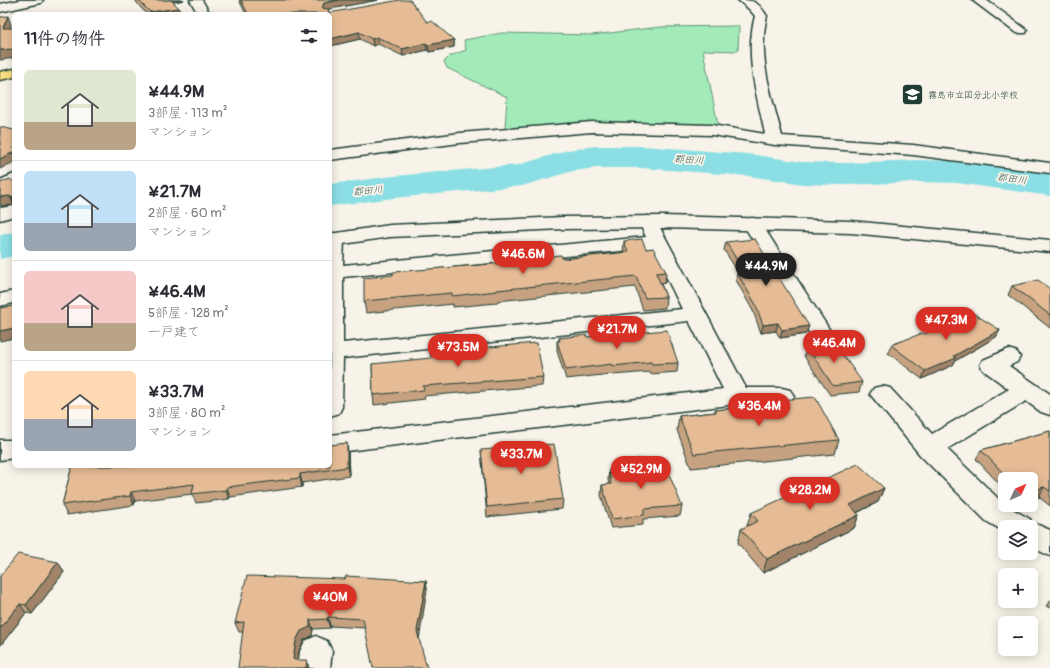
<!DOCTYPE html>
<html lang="ja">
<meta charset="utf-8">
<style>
:root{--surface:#fff;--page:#f7f7f7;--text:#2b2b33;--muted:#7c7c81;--line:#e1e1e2;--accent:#d93025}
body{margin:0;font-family:Pangolin,"Klee One",sans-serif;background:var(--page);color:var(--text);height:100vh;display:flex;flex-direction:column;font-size:15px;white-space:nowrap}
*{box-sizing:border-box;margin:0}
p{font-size:13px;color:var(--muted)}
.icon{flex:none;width:22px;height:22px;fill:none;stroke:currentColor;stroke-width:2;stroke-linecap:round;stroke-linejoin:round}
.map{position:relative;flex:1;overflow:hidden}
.sheet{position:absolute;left:12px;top:12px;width:320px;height:456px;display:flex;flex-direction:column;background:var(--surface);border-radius:6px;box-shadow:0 2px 10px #0003}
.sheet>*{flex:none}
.needle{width:26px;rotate:46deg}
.buttons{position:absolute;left:998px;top:472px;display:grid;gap:8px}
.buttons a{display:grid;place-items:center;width:40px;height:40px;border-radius:6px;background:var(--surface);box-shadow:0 2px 10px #0003;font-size:20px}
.price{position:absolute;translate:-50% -34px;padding:0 9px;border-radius:14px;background:var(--accent);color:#fff;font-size:13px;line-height:26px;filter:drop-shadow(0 1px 2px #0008)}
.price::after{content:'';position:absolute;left:50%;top:24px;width:12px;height:9px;margin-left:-6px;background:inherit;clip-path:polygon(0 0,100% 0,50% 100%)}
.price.selected{background:#222;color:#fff}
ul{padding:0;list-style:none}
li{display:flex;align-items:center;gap:12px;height:100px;padding:0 12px}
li+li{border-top:1px solid var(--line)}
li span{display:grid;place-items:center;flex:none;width:112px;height:80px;border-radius:6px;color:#555}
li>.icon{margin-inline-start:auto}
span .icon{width:48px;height:48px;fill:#fffc;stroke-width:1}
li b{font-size:17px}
h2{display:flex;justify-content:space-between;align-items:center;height:48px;padding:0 12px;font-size:17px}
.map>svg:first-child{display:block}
.green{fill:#a2ebb9;stroke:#609476}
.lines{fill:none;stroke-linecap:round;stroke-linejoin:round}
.river{fill:#8cdee5;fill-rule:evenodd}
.street-casing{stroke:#1f3d34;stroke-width:3}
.secondary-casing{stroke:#1f3d34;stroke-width:3}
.primary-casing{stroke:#1f3d34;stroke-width:3}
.street{fill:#f7f3e8;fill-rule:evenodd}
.secondary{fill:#f7f3e8;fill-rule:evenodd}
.primary{fill:#f9e181;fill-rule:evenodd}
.wall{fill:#c6a281;stroke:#1f3d34}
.shaded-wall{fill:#a18469;stroke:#1f3d34}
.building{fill:#e6bc96;stroke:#1f3d34}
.labels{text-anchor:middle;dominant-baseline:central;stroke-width:3.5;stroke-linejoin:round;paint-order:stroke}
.far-poi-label{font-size:9px;fill:#1f3d34;stroke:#f7f3e8;text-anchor:start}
.far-water-label{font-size:10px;font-style:italic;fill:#355d57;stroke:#f7f3e8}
</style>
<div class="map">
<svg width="1050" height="668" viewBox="0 0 1050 668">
<rect width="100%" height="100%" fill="#f7f3e8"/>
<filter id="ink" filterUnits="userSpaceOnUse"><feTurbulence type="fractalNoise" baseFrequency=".025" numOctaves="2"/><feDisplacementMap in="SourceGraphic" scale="8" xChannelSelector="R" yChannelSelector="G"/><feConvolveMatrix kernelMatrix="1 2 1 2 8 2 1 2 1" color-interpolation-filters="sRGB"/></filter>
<g filter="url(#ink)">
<polygon class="green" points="739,26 738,51 703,50 718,125 589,122 505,129 507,97 447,68 444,62 450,56 466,50 464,40 502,33 592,35 660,27"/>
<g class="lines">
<g class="river">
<polygon points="596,146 642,146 748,154 803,162 843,163 919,160 957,161 1050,174 1050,196 957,183 919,182 843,185 803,184 748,176 642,168 596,168 573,171 522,186 394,198 330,206 330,184 394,176 518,165 568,150"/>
<polygon points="14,232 14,256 0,259 0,235"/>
</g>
<defs>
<g id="street">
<polygon points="20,0 43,0 41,3 0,12 0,4"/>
<polygon points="190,0 202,0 210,14 198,14"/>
<path d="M738,0C755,0 758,2 767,16C757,56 772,97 782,136L913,145L1050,163V173L913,155L775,145L712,135L592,132L460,143L330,160V150L460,133L592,122L712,125L765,134C757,95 744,56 755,16L749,9Z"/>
<polygon points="972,0 986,0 1027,30 1026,33 1016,33"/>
<polygon points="14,174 14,186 0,192 0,180"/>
<polygon points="14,206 14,216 0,220 0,208"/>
<path d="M648,216L655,218L657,222L746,388H782L790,390L794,396L790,402L782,404H738L330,453V435L723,389L689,321L343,358L342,407L339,413L330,416V234L334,233L341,235L344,239L343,265L646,237L639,222L641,218ZM652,248L682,309L343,343V277Z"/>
<polygon points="752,218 759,220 831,332 828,337 820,339 812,337 809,332 743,224 745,220"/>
<polygon points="1009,349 1017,352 1020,357 1017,362 1009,366 1050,394 1050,415 1041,412 1026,401 947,449 1005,505 1030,519 1031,522 1050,530 1050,556 1031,547 1031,527 1005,527 1005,532 986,521 920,455 870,394 874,388 882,386 890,388 932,434 1009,389 983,370 980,365 983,360"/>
<polygon points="0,440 14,440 14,458 0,460"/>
<polygon points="316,636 327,641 332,651 330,668 298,668 300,651 305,641"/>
</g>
<g id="secondary">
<polygon points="663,216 851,221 1050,240 1050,252 851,233 663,228 563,229 390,237 330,246 330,234 390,225 563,217"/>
<polygon points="14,291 14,303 0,306 0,294"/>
</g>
<polygon id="primary" points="14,69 14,77 0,80 0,72"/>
</defs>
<use href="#street" class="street-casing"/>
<use href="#secondary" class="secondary-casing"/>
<use href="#primary" class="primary-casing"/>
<use href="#street" class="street"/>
<use href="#secondary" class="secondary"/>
<use href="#primary" class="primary"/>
</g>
<g class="wall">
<polygon points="135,0 184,0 173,2 179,8 180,14 147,14 141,8"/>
<polygon points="239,0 378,0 328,9 329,13 427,22 454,40 454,47 429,52 427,50 403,56 378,44 373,46 360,39 330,46 330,14 246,14"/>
<polygon points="14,182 14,205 2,206 0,205 0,183"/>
<polygon points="624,241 646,249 666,272 665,283 661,284 666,297 665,308 643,310 635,287 497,301 497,303 453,307 453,304 366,313 364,301 563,259 623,253"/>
<polygon points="726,242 806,334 780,338 776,331 761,333 753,311 736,280 737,273 738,272 724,250"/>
<polygon points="1012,286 1050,289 1050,328 1008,295"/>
<polygon points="1000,330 996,337 955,361 953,365 922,379 888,353 891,345 925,334"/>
<polygon points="587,337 678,363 677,372 650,374 650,372 612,375 611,374 566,379 557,351 557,341 559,341 559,338"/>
<polygon points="807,346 862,382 859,392 830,395 804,356"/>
<polygon points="372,364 543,377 542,386 424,396 425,399 374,405 373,395"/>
<polygon points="780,400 839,440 835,454 691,468 677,430 679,416 715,412 715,410 779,404"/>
<polygon points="1050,431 1050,506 1039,497 1031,499 1031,479 1005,479 1005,490 976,459 981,450"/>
<polygon points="481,450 563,499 562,509 487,517"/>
<polygon points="348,452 349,476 302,483 302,487 230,497 229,499 196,503 192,494 135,501 134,505 67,515 62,505 72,466"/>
<polygon points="636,459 682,506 680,516 643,519 643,525 611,528 601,495 602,485 609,484 608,480 609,470 636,471 635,469"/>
<polygon points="884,488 878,502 857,513 859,515 854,528 763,573 738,543 741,529 747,526 751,513"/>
<polygon points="58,562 64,572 32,614 26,613 0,646 0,576"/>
<polygon points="345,579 426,581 427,590 365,628 330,626 330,628 313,629 312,636 304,640 299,651 297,660 309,668 243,632 239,632 235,623"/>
<polygon points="1050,601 1050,608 1046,606"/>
</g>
<g class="shaded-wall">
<polygon points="168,0 184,0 169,3"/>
<polygon points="339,0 378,0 330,9 325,10 322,8 324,3"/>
<polygon points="179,8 180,14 150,14 150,12"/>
<polygon points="8,16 11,25 7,37 3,28"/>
<polygon points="359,32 360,39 330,46 330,39"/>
<polygon points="377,37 378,44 373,46 372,39"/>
<polygon points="454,40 454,47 429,52 428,45"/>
<polygon points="426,43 427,50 403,56 402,49"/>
<polygon points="14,49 14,58 0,60 0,50"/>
<polygon points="14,152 14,162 0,169 0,159"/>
<polygon points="10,196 14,205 2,206 0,203 0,197"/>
<polygon points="14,197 14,203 12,198"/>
<polygon points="778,323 776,331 761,333 763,325"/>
<polygon points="809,326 806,334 780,338 782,330"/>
<polygon points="14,328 14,338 0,341 0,331"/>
<polygon points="1000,330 996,337 955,361 953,365 922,379 925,371 954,356"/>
<polygon points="347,443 348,452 349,476 347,467"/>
<polygon points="300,474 302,483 302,487 300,478"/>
<polygon points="227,487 230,497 229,499 226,490"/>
<polygon points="1044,487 1039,497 1031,499 1031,491"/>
<polygon points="884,488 878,502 844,519 850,505"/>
<polygon points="131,492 135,501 134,505 130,496"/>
<polygon points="859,515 854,528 763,573 767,559"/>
<polygon points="58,562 64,572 32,614 26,605"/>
<polygon points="426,581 427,590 419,640 417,631"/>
<polygon points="20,604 26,613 0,646 0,628"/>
<polygon points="328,617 330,626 330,628 327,619"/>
<polygon points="310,620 313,629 312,636 304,640 299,651 297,668 293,659 296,641 301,631"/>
<polygon points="307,660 309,668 306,668"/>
</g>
<g class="building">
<polygon points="138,0 171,0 179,8 150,12"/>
<polygon points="241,0 339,0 324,3 322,8 328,9 329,13 400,0 410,0 427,22 432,21 454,40 428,45 426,43 402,49 377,37 372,39 359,32 330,39 330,14 248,14"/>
<polygon points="8,16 3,28 14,28 14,49 0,50 0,17"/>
<polygon points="0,127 14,130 14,152 0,159"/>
<polygon points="10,179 14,182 14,197 12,198 10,196 0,197 0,183"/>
<polygon points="642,239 646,249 653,248 666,272 656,273 666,297 645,298 636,276 497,290 497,291 452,296 452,293 364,301 364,278 393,275 393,272 504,263 504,261 561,255 563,259 628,252 624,241"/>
<polygon points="755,239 809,326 782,330 778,323 763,325 755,303 737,273 744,272 726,242"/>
<polygon points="1038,280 1050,289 1050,315 1012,286"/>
<polygon points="14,306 14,328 0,331 0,308"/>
<polygon points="968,310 1000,330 954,356 956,358 925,371 891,345 923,333 925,334"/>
<polygon points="667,330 678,363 652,364 651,362 613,366 612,364 566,370 557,341 560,341 559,338 586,335 587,337"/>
<polygon points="537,343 543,377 423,386 424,390 373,395 372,364 431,358 430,352"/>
<polygon points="835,343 862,382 833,386 807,346"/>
<polygon points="815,397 839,440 694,454 679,416 716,412 715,410 782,404 780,400"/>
<polygon points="1050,431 1050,491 1044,487 1031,491 1031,479 1009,479 981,450"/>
<polygon points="347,443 347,467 300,474 300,478 227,487 226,490 192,494 194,484 131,492 130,496 62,505 72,466 330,466 330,445"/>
<polygon points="554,444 563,499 487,507 481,450"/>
<polygon points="636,459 663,459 682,506 644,509 644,515 612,519 602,485 611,484 609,470 640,471"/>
<polygon points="858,464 884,488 850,505 859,515 767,559 741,529 758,521 751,513"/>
<polygon points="18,554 58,562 26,605 20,604 0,628 0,576"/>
<polygon points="247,576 345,579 346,576 426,581 417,631 427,668 373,668 363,619 328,617 327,619 310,620 310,627 301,631 296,641 293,659 295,660 307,660 306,668 238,668 244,622 235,623"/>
</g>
</g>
<defs>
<symbol id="school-square" viewBox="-11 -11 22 22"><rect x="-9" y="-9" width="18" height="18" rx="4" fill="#1f3d34" stroke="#f7f3e8"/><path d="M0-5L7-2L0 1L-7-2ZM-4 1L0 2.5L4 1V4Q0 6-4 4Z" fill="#fff"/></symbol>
</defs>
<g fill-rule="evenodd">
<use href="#school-square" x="900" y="82" width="25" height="25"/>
</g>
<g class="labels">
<g class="far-poi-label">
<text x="928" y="95">霧島市立国分北小学校</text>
</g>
<g class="far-water-label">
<text transform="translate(689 160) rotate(4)">郡田川</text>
<text transform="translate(1012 179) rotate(8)">郡田川</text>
<text transform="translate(368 191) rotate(-6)">郡田川</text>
</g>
</g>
</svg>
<div class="buttons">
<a><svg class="needle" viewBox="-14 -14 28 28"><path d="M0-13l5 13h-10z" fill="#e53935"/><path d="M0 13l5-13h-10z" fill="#7c7c81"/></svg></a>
<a><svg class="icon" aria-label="layers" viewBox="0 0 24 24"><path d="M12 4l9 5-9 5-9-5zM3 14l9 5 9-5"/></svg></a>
<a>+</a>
<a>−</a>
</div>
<b class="price" style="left:523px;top:275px">¥46.6M</b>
<b class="price selected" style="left:766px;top:287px">¥44.9M</b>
<b class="price" style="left:946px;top:341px">¥47.3M</b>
<b class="price" style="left:617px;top:350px">¥21.7M</b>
<b class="price" style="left:834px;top:364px">¥46.4M</b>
<b class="price" style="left:458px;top:368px">¥73.5M</b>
<b class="price" style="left:759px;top:427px">¥36.4M</b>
<b class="price" style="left:521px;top:475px">¥33.7M</b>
<b class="price" style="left:641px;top:490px">¥52.9M</b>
<b class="price" style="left:810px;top:511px">¥28.2M</b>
<b class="price" style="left:330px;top:618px">¥40M</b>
<section class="sheet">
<h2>11件の物件<svg class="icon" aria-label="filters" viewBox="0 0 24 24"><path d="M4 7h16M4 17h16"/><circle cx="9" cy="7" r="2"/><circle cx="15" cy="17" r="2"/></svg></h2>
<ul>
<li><span style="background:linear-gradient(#dfe7d0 65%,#b9a48a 0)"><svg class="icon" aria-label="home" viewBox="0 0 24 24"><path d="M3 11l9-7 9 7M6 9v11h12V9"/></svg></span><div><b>¥44.9M</b><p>3部屋 · 113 m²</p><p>マンション</p></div></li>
<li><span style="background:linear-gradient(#bfe0f5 65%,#9aa5b1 0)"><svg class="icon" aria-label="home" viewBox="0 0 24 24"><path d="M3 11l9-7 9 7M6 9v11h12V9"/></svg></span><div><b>¥21.7M</b><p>2部屋 · 60 m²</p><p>マンション</p></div></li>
<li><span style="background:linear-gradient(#f6c9c9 65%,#b9a48a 0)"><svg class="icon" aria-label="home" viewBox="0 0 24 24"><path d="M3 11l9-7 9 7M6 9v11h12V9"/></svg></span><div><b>¥46.4M</b><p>5部屋 · 128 m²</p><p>一戸建て</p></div></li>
<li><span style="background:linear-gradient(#ffd9b3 60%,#9aa5b1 0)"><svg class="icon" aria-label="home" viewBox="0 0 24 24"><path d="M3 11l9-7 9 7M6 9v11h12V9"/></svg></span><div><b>¥33.7M</b><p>3部屋 · 80 m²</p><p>マンション</p></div></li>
</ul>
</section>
</div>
